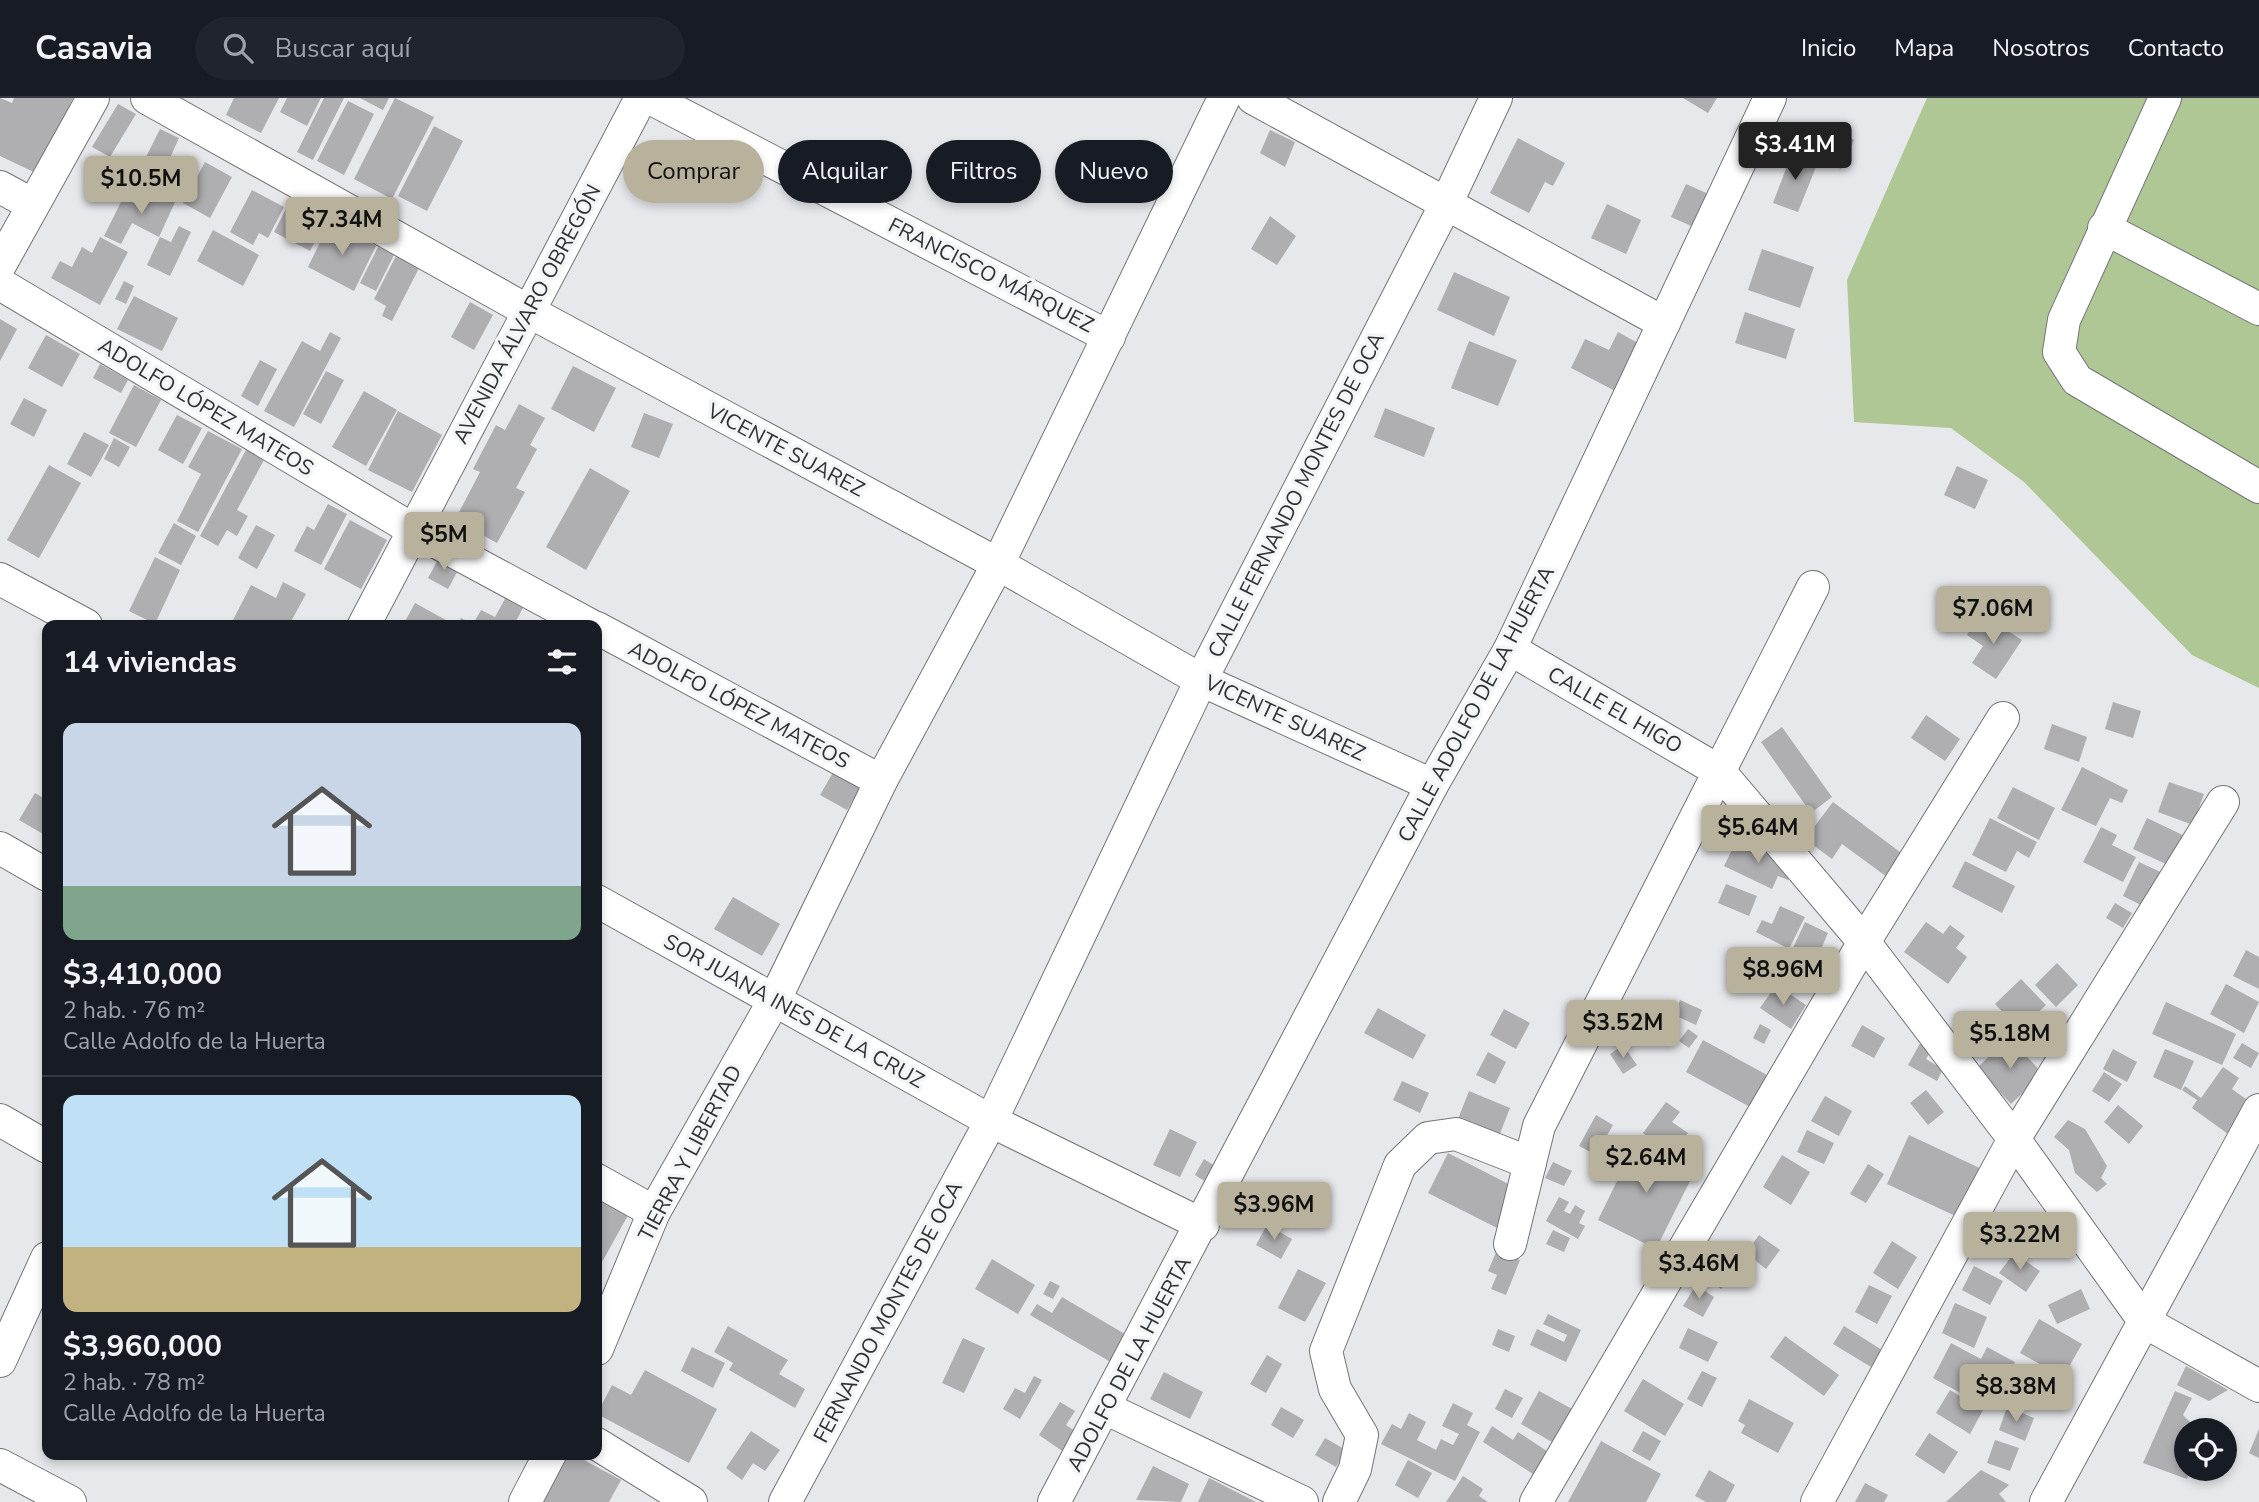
<!DOCTYPE html>
<html lang="es">
<meta charset="utf-8">
<style>
:root{--surface:#171b24;--page:#20242c;--text:#f1f3f6;--muted:#9ea1a6;--line:#363941;--accent:#b8b29d}
body{margin:0;font-family:"Nunito Sans",sans-serif;background:var(--page);color:var(--text);height:100vh;display:flex;flex-direction:column;font-size:26px;white-space:nowrap}
*{box-sizing:border-box;margin:0}
p{font-size:23px;color:var(--muted)}
.icon{flex:none;width:38px;height:38px;fill:none;stroke:currentColor;stroke-width:2;stroke-linecap:round;stroke-linejoin:round}
.map{position:relative;flex:1;overflow:hidden}
.panel{position:absolute;left:42px;top:522px;width:560px;height:840px;display:flex;flex-direction:column;background:var(--surface);border-radius:14px;box-shadow:0 4px 10px #0003}
.panel>*{flex:none}
.guide{position:absolute;left:623px;top:42px;width:665px;height:63px;display:flex;gap:14px}
.buttons{position:absolute;left:2174px;top:1320px;display:grid;gap:14px}
.buttons a{display:grid;place-items:center;width:63px;height:63px;border-radius:50%;background:var(--surface);box-shadow:0 4px 10px #0003;font-size:35px}
.price{position:absolute;translate:-50% -60px;padding:0 16px;border-radius:7px;background:var(--accent);color:#111;font-size:23px;line-height:46px;filter:drop-shadow(0 2px 4px #0008)}
.price::after{content:'';position:absolute;left:50%;top:42px;width:21px;height:16px;margin-left:-10px;background:inherit;clip-path:polygon(0 0,100% 0,50% 100%)}
.price.on{background:#222;color:#fff}
ul{padding:0;list-style:none}
li{display:grid;align-content:center;gap:14px;height:371px;padding:0 21px}
li+li{border-top:2px solid var(--line)}
li span{display:grid;place-items:center;height:217px;border-radius:14px;color:#555}
li>.icon{margin-inline-start:auto}
span .icon{width:126px;height:126px;fill:#fffc;stroke-width:1}
li b{font-size:30px}
h2{display:flex;justify-content:space-between;align-items:center;height:84px;padding:0 21px;font-size:30px}
.chip{padding:0 24px;border-radius:32px;background:var(--surface);box-shadow:0 4px 10px #0003;font-size:24px;line-height:63px}
.chip.on{background:var(--accent);color:#111}
header{display:flex;align-items:center;gap:42px;box-sizing:border-box;height:98px;padding:0 35px;background:var(--surface);border-bottom:2px solid var(--line)}
header strong{font-size:33px}
nav{display:flex;gap:38px;margin-inline-start:auto;font-size:24px}
.search{width:490px;height:63px;background:var(--page);display:flex;align-items:center;gap:18px;box-sizing:border-box;padding:0 24px;border-radius:38px;color:var(--muted);font-size:26px}
.map>svg:first-child{display:block}
.green{fill:#afc695}
.building{fill:#afaeb1}
.lines{fill:none;stroke-linecap:round;stroke-linejoin:round}
.minor-casing{stroke:#747578;stroke-width:34}
.minor{stroke:#fff;stroke-width:32}
.labels{text-anchor:middle;dominant-baseline:central;stroke-width:7;stroke-linejoin:round;paint-order:stroke}
.street-label{font-size:21px;fill:#313132;stroke:#f4f5f8}
</style>
<header>
<strong>Casavia</strong>
<div class="search"><svg class="icon" aria-label="search" viewBox="0 0 24 24"><circle cx="10" cy="10" r="6"/><path d="M15 15l6 6"/></svg>Buscar aquí</div>
<nav><a>Inicio</a><a>Mapa</a><a>Nosotros</a><a>Contacto</a></nav>
</header>
<div class="map">
<svg width="2259" height="1404" viewBox="0 0 2259 1404">
<rect width="100%" height="100%" fill="#e7e8eb"/>
<polygon class="green" points="1927,0 2259,0 2259,590 2192,557 2024,384 1951,330 1854,324 1847,182"/>
<g class="building">
<polygon points="0,0 12,5 14,0 73,0 38,76 0,58"/>
<polygon points="234,0 279,0 261,35 226,17"/>
<polygon points="287,0 321,0 307,28 280,14"/>
<polygon points="324,0 344,0 313,62 297,54"/>
<polygon points="360,0 389,0 383,12"/>
<polygon points="395,0 434,19 392,101 354,81"/>
<polygon points="1683,0 1717,0 1708,15"/>
<polygon points="348,3 374,16 344,77 317,63"/>
<polygon points="118,6 136,16 110,59 92,49"/>
<polygon points="434,28 463,43 427,113 398,98"/>
<polygon points="1827,29 1854,42 1841,71 1814,59"/>
<polygon points="160,31 179,40 166,69 146,59"/>
<polygon points="1270,32 1295,44 1285,69 1260,55"/>
<polygon points="1518,40 1565,65 1553,88 1545,84 1529,115 1490,95"/>
<polygon points="1792,55 1818,64 1798,114 1773,105"/>
<polygon points="205,64 232,79 210,120 183,105"/>
<polygon points="1686,86 1713,98 1698,131 1671,119"/>
<polygon points="154,91 176,102 159,139 132,125 121,146 104,138 123,100 144,110"/>
<polygon points="252,92 284,109 268,140 259,135 253,147 230,134"/>
<polygon points="289,105 325,124 310,153 274,134"/>
<polygon points="1607,106 1641,122 1626,156 1591,140"/>
<polygon points="1270,118 1296,138 1277,167 1251,151"/>
<polygon points="330,124 376,148 354,193 308,169"/>
<polygon points="179,128 191,134 170,178 147,167 160,139 171,144"/>
<polygon points="213,132 259,157 243,188 197,163"/>
<polygon points="100,139 128,154 100,207 51,180 60,163 72,169 82,149 92,155"/>
<polygon points="378,149 394,157 376,193 360,185"/>
<polygon points="1762,151 1814,169 1800,210 1748,192"/>
<polygon points="396,158 419,170 392,223 382,218 386,208 374,201"/>
<polygon points="1454,174 1510,199 1494,238 1437,212"/>
<polygon points="124,183 134,188 126,206 115,201"/>
<polygon points="134,198 178,220 162,253 117,231"/>
<polygon points="470,204 493,217 474,252 451,239"/>
<polygon points="1745,214 1795,231 1786,261 1735,245"/>
<polygon points="0,221 17,231 0,263"/>
<polygon points="330,234 341,240 294,329 264,313 302,243 320,253"/>
<polygon points="1618,234 1647,250 1623,297 1571,270 1585,241 1609,252"/>
<polygon points="46,237 80,256 62,289 28,270"/>
<polygon points="1469,243 1517,262 1498,308 1451,290"/>
<polygon points="260,262 277,271 258,308 241,298"/>
<polygon points="100,266 128,282 121,295 93,280"/>
<polygon points="573,268 616,290 594,334 551,311"/>
<polygon points="326,273 344,282 321,326 303,316"/>
<polygon points="134,287 161,302 136,349 109,335"/>
<polygon points="364,293 397,312 366,368 332,349"/>
<polygon points="24,300 47,312 34,339 10,326"/>
<polygon points="519,306 545,320 530,347 537,351 516,390 525,394 497,445 455,422 480,374 473,371 496,327 505,332"/>
<polygon points="1385,310 1435,330 1424,359 1374,339"/>
<polygon points="398,313 442,337 412,394 368,372"/>
<polygon points="644,315 673,326 659,360 631,349"/>
<polygon points="177,317 202,330 183,366 158,352"/>
<polygon points="208,333 242,351 198,434 177,423 201,376 188,369"/>
<polygon points="84,334 109,347 91,379 67,366"/>
<polygon points="114,340 130,349 119,369 104,361"/>
<polygon points="247,350 265,360 237,412 248,418 237,438 227,432 218,448 200,438"/>
<polygon points="49,367 81,385 39,460 7,442"/>
<polygon points="1957,368 1988,382 1975,411 1944,397"/>
<polygon points="590,370 630,393 586,472 546,449"/>
<polygon points="328,406 347,416 321,467 294,453 307,428 314,432"/>
<polygon points="350,422 387,442 361,491 324,471"/>
<polygon points="174,425 196,438 181,467 158,455"/>
<polygon points="256,427 275,437 257,471 238,460"/>
<polygon points="441,456 461,467 448,491 428,480"/>
<polygon points="155,459 180,472 155,526 129,513"/>
<polygon points="283,484 306,496 289,527 242,527 233,522 251,487 276,500"/>
<polygon points="507,497 525,506 514,527 458,527 461,520 473,526 481,512 495,519"/>
<polygon points="415,505 455,527 403,527"/>
<polygon points="1981,516 2022,542 1996,581 1972,565 1983,548 1967,537"/>
<polygon points="2113,604 2141,613 2133,640 2105,631"/>
<polygon points="1926,617 1960,641 1945,663 1911,640"/>
<polygon points="2052,626 2087,639 2079,664 2044,651"/>
<polygon points="1782,629 1832,699 1811,715 1761,644"/>
<polygon points="2082,669 2128,692 2122,705 2110,700 2096,728 2061,712"/>
<polygon points="835,671 862,687 847,712 820,697"/>
<polygon points="2169,684 2204,696 2193,727 2158,714"/>
<polygon points="2013,689 2055,710 2039,742 1997,720"/>
<polygon points="35,695 47,702 47,728 43,736 19,722"/>
<polygon points="1833,704 1904,757 1887,779 1842,746 1832,761 1805,741"/>
<polygon points="1990,720 2037,744 2029,760 2017,753 2006,774 1972,757"/>
<polygon points="2147,720 2191,741 2177,771 2133,751"/>
<polygon points="2101,729 2117,737 2112,747 2136,759 2123,784 2083,764"/>
<polygon points="1737,742 1795,769 1788,782 1778,778 1772,791 1724,768"/>
<polygon points="1965,763 2015,788 2002,815 1952,789"/>
<polygon points="2139,764 2167,777 2151,812 2123,798"/>
<polygon points="1726,786 1757,798 1749,818 1718,805"/>
<polygon points="733,799 780,826 762,858 714,831"/>
<polygon points="2115,805 2132,815 2123,830 2106,820"/>
<polygon points="1780,808 1805,819 1789,851 1756,834 1762,822 1772,826"/>
<polygon points="1805,824 1828,835 1816,863 1792,852"/>
<polygon points="1926,824 1943,836 1950,827 1965,838 1956,850 1967,859 1948,886 1904,854"/>
<polygon points="1763,850 1783,861 1769,886 1749,876"/>
<polygon points="2246,852 2259,859 2259,891 2233,878"/>
<polygon points="1790,858 1808,867 1803,877 1785,868"/>
<polygon points="2057,865 2078,887 2056,909 2035,887"/>
<polygon points="1738,872 1747,879 1741,888 1732,883"/>
<polygon points="2021,881 2046,907 2020,932 1995,906"/>
<polygon points="2226,886 2259,904 2244,935 2210,916"/>
<polygon points="1776,887 1806,907 1791,931 1760,910"/>
<polygon points="1680,902 1702,912 1696,927 1674,917"/>
<polygon points="2166,904 2236,936 2222,967 2152,936"/>
<polygon points="1378,910 1426,937 1413,961 1364,935"/>
<polygon points="1504,911 1530,925 1516,951 1490,937"/>
<polygon points="1760,926 1771,932 1764,946 1753,940"/>
<polygon points="1862,927 1885,940 1874,960 1851,948"/>
<polygon points="1688,931 1698,938 1689,950 1679,943"/>
<polygon points="2009,939 2043,976 2011,1006 1977,970"/>
<polygon points="1923,940 1935,946 1926,961 1943,971 1937,983 1908,967"/>
<polygon points="1703,942 1767,977 1750,1009 1686,974"/>
<polygon points="2242,945 2259,955 2251,970 2233,960"/>
<polygon points="1623,947 1637,967 1623,976 1610,956"/>
<polygon points="2113,951 2137,964 2127,984 2103,971"/>
<polygon points="2165,951 2194,963 2181,992 2153,979"/>
<polygon points="1488,954 1506,964 1495,986 1476,977"/>
<polygon points="2223,969 2239,980 2232,991 2250,1004 2228,1036 2192,1010 2197,1002 2182,992 2185,988 2201,1000"/>
<polygon points="2104,974 2122,986 2109,1004 2092,993"/>
<polygon points="1402,983 1429,995 1420,1015 1393,1002"/>
<polygon points="1926,992 1944,1014 1928,1027 1910,1005"/>
<polygon points="1469,993 1510,1010 1499,1038 1458,1021"/>
<polygon points="1825,998 1852,1013 1839,1038 1811,1023"/>
<polygon points="1666,1004 1680,1014 1672,1024 1688,1035 1672,1057 1643,1035"/>
<polygon points="2118,1007 2143,1028 2129,1046 2104,1024"/>
<polygon points="1596,1017 1613,1027 1596,1057 1579,1048"/>
<polygon points="2068,1022 2085,1031 2107,1068 2101,1080 2107,1086 2097,1094 2075,1075 2069,1052 2054,1039"/>
<polygon points="1170,1031 1197,1044 1180,1079 1153,1067"/>
<polygon points="1807,1032 1834,1045 1824,1066 1797,1054"/>
<polygon points="1909,1037 1984,1072 1962,1121 1887,1086"/>
<polygon points="1636,1044 1695,1073 1656,1151 1598,1122"/>
<polygon points="1448,1055 1518,1091 1499,1131 1428,1095"/>
<polygon points="1782,1057 1810,1074 1791,1107 1763,1089"/>
<polygon points="1204,1061 1215,1068 1206,1084 1195,1077"/>
<polygon points="1553,1064 1572,1073 1564,1088 1545,1080"/>
<polygon points="1868,1066 1884,1076 1866,1105 1850,1096"/>
<polygon points="597,1093 631,1112 597,1173"/>
<polygon points="1559,1099 1569,1104 1564,1113 1570,1116 1575,1107 1585,1113 1579,1125 1585,1128 1578,1141 1546,1123"/>
<polygon points="2046,1119 2073,1144 2060,1158 2033,1134"/>
<polygon points="1267,1127 1292,1141 1281,1161 1256,1147"/>
<polygon points="1553,1132 1570,1140 1564,1154 1546,1146"/>
<polygon points="1759,1137 1780,1152 1766,1171 1746,1155"/>
<polygon points="1892,1143 1917,1159 1898,1191 1873,1175"/>
<polygon points="1497,1152 1520,1162 1506,1197 1491,1191 1497,1177 1488,1173"/>
<polygon points="2014,1155 2040,1173 2026,1194 1999,1175"/>
<polygon points="1712,1158 1734,1174 1721,1191 1700,1175"/>
<polygon points="992,1161 1035,1187 1018,1216 975,1191"/>
<polygon points="1974,1168 2003,1183 1990,1207 1962,1192"/>
<polygon points="1298,1171 1326,1185 1305,1224 1278,1210"/>
<polygon points="1050,1183 1060,1188 1053,1201 1043,1196"/>
<polygon points="1696,1187 1714,1199 1703,1219 1683,1208"/>
<polygon points="1869,1187 1892,1198 1877,1226 1855,1214"/>
<polygon points="2081,1191 2090,1211 2057,1226 2048,1207"/>
<polygon points="1062,1199 1130,1239 1114,1266 1030,1217 1037,1206 1052,1215"/>
<polygon points="1955,1205 1987,1219 1974,1250 1942,1235"/>
<polygon points="1548,1216 1581,1232 1566,1264 1530,1247 1537,1231 1564,1244 1567,1237 1543,1226"/>
<polygon points="2039,1221 2082,1246 2063,1279 2020,1255"/>
<polygon points="728,1228 788,1262 779,1276 805,1291 795,1310 729,1272 733,1265 714,1254"/>
<polygon points="1844,1228 1882,1252 1871,1269 1833,1246"/>
<polygon points="1688,1230 1718,1244 1708,1264 1679,1250"/>
<polygon points="1498,1231 1515,1238 1509,1254 1492,1247"/>
<polygon points="1785,1238 1839,1277 1824,1298 1770,1259"/>
<polygon points="963,1240 985,1250 964,1295 942,1285"/>
<polygon points="1951,1245 1981,1261 1987,1249 2015,1264 1990,1311 1933,1280"/>
<polygon points="692,1249 725,1265 713,1290 681,1273"/>
<polygon points="1267,1257 1282,1266 1266,1295 1250,1286"/>
<polygon points="2186,1268 2228,1292 2209,1303 2177,1287"/>
<polygon points="645,1272 717,1311 689,1365 597,1316 612,1287 631,1297"/>
<polygon points="2031,1272 2056,1287 2042,1312 2016,1297"/>
<polygon points="1702,1273 1717,1280 1702,1309 1687,1301"/>
<polygon points="1164,1274 1203,1294 1190,1321 1150,1301"/>
<polygon points="1034,1278 1042,1282 1020,1321 1003,1311 1015,1290 1025,1295"/>
<polygon points="1643,1281 1684,1306 1665,1338 1624,1313"/>
<polygon points="1505,1291 1523,1300 1512,1320 1495,1311"/>
<polygon points="1950,1292 1983,1312 1970,1336 1936,1315"/>
<polygon points="1539,1293 1576,1313 1557,1347 1521,1326"/>
<polygon points="2175,1293 2192,1300 2183,1317 2198,1332 2186,1332 2186,1370 2191,1370 2187,1381 2143,1365"/>
<polygon points="1749,1301 1794,1325 1778,1355 1741,1335 1745,1327 1738,1323"/>
<polygon points="1060,1304 1075,1313 1066,1327 1081,1337 1068,1357 1039,1337"/>
<polygon points="1453,1305 1473,1315 1467,1327 1480,1334 1455,1383 1381,1346 1392,1326 1401,1331 1409,1315 1426,1324 1417,1342 1436,1352 1441,1341 1453,1347 1459,1336 1442,1328"/>
<polygon points="1281,1309 1304,1322 1293,1340 1271,1327"/>
<polygon points="2007,1309 2034,1320 2025,1343 1999,1332"/>
<polygon points="1492,1328 1513,1342 1518,1334 1550,1355 1536,1378 1483,1344"/>
<polygon points="2259,1331 2259,1360 2249,1355"/>
<polygon points="751,1333 780,1352 765,1373 753,1365 742,1382 726,1370"/>
<polygon points="1643,1333 1661,1343 1650,1363 1632,1353"/>
<polygon points="1929,1335 1958,1354 1944,1376 1915,1357"/>
<polygon points="1325,1340 1346,1352 1336,1369 1315,1357"/>
<polygon points="1995,1342 2019,1350 2010,1373 1987,1365"/>
<polygon points="1601,1343 1661,1376 1646,1404 1568,1404"/>
<polygon points="557,1356 573,1356 621,1382 609,1404 531,1404"/>
<polygon points="1408,1362 1432,1375 1418,1400 1395,1387"/>
<polygon points="1153,1368 1189,1386 1181,1404 1136,1402"/>
<polygon points="1709,1372 1735,1387 1726,1404 1706,1404 1695,1398"/>
<polygon points="1981,1372 2009,1387 1999,1396 2006,1404 1946,1404"/>
<polygon points="1463,1378 1483,1391 1479,1398 1488,1404 1446,1404"/>
<polygon points="1209,1380 1256,1404 1198,1404"/>
<polygon points="1865,1385 1888,1397 1884,1404 1855,1404"/>
</g>
<g class="lines">
<defs>
<g id="minor">
<polyline points="147,0 530,214 998,466 1201,582 1432,687"/>
<polyline points="650,0 1109,239"/>
<polyline points="1253,0 1664,225"/>
<polyline points="2165,0 2064,222 2059,254 2077,282 2259,389"/>
<polyline points="0,89 33,107"/>
<polyline points="2104,130 2259,211"/>
<polyline points="0,167 93,0"/>
<polyline points="0,186 412,431 590,527"/>
<polyline points="0,481 86,527"/>
<polyline points="364,527 641,0"/>
<polyline points="597,530 881,683"/>
<polyline points="1510,551 1719,673 1864,844 2014,1041 2145,1224 2259,1288"/>
<polyline points="0,750 47,777"/>
<polyline points="597,803 991,1023 1203,1127"/>
<polyline points="0,1022 47,1049"/>
<polyline points="597,1082 654,1114"/>
<polyline points="1510,1146 1539,1028 1813,489"/>
<polyline points="597,1251 654,1114 775,901 881,683 998,466 1224,0"/>
<polyline points="0,1263 47,1160"/>
<polyline points="1105,1310 1302,1404"/>
<polyline points="597,1346 691,1404"/>
<polyline points="0,1367 70,1404"/>
<polyline points="525,1404 550,1356"/>
<polyline points="785,1404 991,1023 1201,582 1447,104 1496,0"/>
<polyline points="1054,1404 1432,687 1510,551 1770,0"/>
<polyline points="1339,1404 1355,1371 1362,1337 1335,1291 1326,1253 1400,1067 1428,1040 1456,1036 1530,1065"/>
<polyline points="1536,1404 1864,844 2003,620"/>
<polyline points="1817,1404 2014,1041 2223,704"/>
<polyline points="2046,1404 2259,1012"/>
</g>
</defs>
<use href="#minor" class="minor-casing"/>
<use href="#minor" class="minor"/>
</g>
<g class="labels">
<g class="street-label">
<text transform="translate(991 177) rotate(27)">FRANCISCO MÁRQUEZ</text>
<text transform="translate(527 216) rotate(-62)">AVENIDA ÁLVARO OBREGÓN</text>
<text transform="translate(206 309) rotate(31)">ADOLFO LÓPEZ MATEOS</text>
<text transform="translate(786 352) rotate(28)">VICENTE SUAREZ</text>
<text transform="translate(1296 397) rotate(-63)">CALLE FERNANDO MONTES DE OCA</text>
<text transform="translate(1476 606) rotate(-62)">CALLE ADOLFO DE LA HUERTA</text>
<text transform="translate(739 607) rotate(28)">ADOLFO LÓPEZ MATEOS</text>
<text transform="translate(1615 612) rotate(30)">CALLE EL HIGO</text>
<text transform="translate(1285 620) rotate(25)">VICENTE SUAREZ</text>
<text transform="translate(794 913) rotate(29)">SOR JUANA INES DE LA CRUZ</text>
<text transform="translate(690 1055) rotate(-62)">TIERRA Y LIBERTAD</text>
<text transform="translate(888 1214) rotate(-62)">FERNANDO MONTES DE OCA</text>
<text transform="translate(1129 1266) rotate(-62)">ADOLFO DE LA HUERTA</text>
</g>
</g>
</svg>
<div class="buttons">
<a><svg class="icon" aria-label="locate" viewBox="0 0 24 24"><circle cx="12" cy="12" r="6"/><path d="M12 2v4M12 18v4M2 12h4M18 12h4"/></svg></a>
</div>
<b class="price on" style="left:1795px;top:84px">$3.41M</b>
<b class="price" style="left:141px;top:118px">$10.5M</b>
<b class="price" style="left:342px;top:159px">$7.34M</b>
<b class="price" style="left:444px;top:474px">$5M</b>
<b class="price" style="left:1993px;top:548px">$7.06M</b>
<b class="price" style="left:1758px;top:767px">$5.64M</b>
<b class="price" style="left:1783px;top:909px">$8.96M</b>
<b class="price" style="left:1623px;top:962px">$3.52M</b>
<b class="price" style="left:2010px;top:973px">$5.18M</b>
<b class="price" style="left:1646px;top:1097px">$2.64M</b>
<b class="price" style="left:1274px;top:1144px">$3.96M</b>
<b class="price" style="left:2020px;top:1174px">$3.22M</b>
<b class="price" style="left:1699px;top:1203px">$3.46M</b>
<b class="price" style="left:2016px;top:1326px">$8.38M</b>
<div class="guide">
<a class="chip on">Comprar</a>
<a class="chip">Alquilar</a>
<a class="chip">Filtros</a>
<a class="chip">Nuevo</a>
</div>
<section class="panel">
<h2>14 viviendas<svg class="icon" aria-label="filters" viewBox="0 0 24 24"><path d="M4 7h16M4 17h16"/><circle cx="9" cy="7" r="2"/><circle cx="15" cy="17" r="2"/></svg></h2>
<ul>
<li><span style="background:linear-gradient(#c9d6e8 75%,#7fa58c 0)"><svg class="icon" aria-label="home" viewBox="0 0 24 24"><path d="M3 11l9-7 9 7M6 9v11h12V9"/></svg></span><div><b>$3,410,000</b><p>2 hab. · 76 m²</p><p>Calle Adolfo de la Huerta</p></div></li>
<li><span style="background:linear-gradient(#bfe0f5 70%,#c2b280 0)"><svg class="icon" aria-label="home" viewBox="0 0 24 24"><path d="M3 11l9-7 9 7M6 9v11h12V9"/></svg></span><div><b>$3,960,000</b><p>2 hab. · 78 m²</p><p>Calle Adolfo de la Huerta</p></div></li>
</ul>
</section>
</div>
